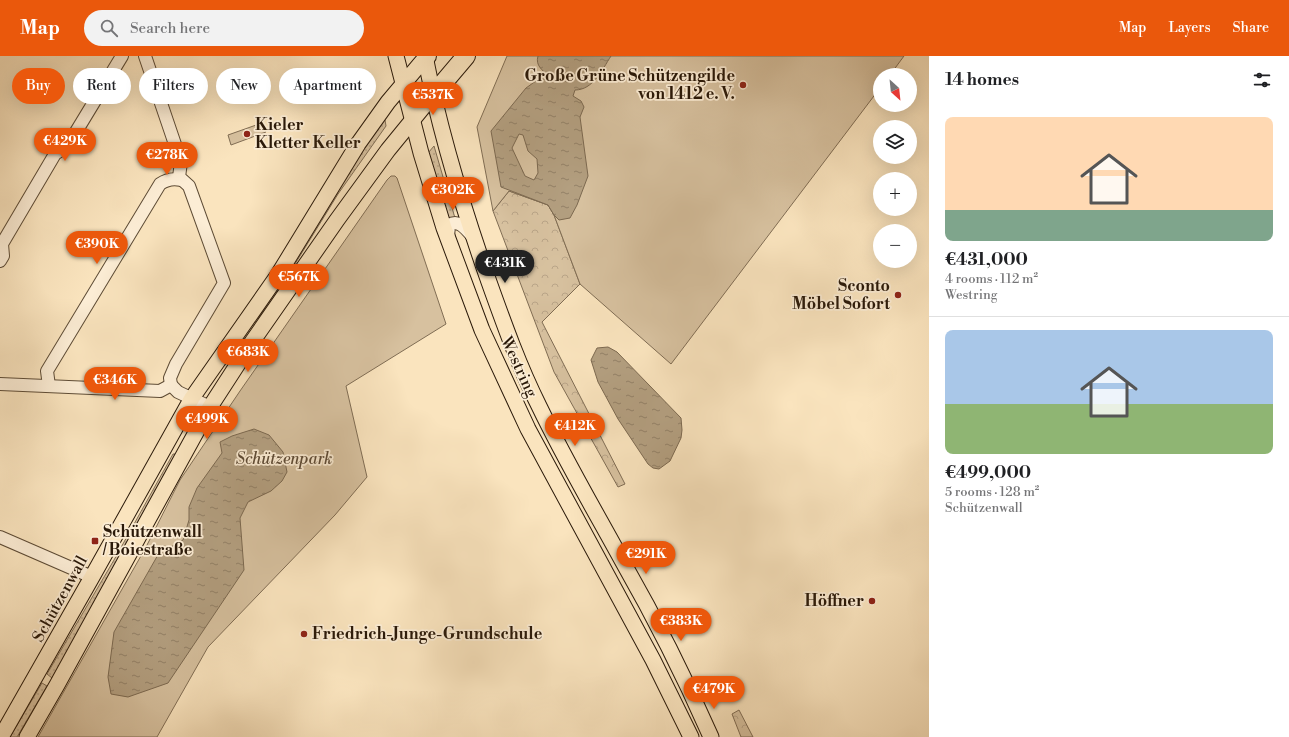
<!DOCTYPE html>
<meta charset="utf-8">
<style>
:root{--surface:#fff;--page:#f2f2f2;--text:#202124;--muted:#757577;--line:#e0e0e0;--accent:#ea580c}
body{margin:0;font-family:"Libre Bodoni",serif;background:var(--page);color:var(--text);height:100vh;display:flex;flex-direction:column;font-size:15px;white-space:nowrap}
*{box-sizing:border-box;margin:0}
p{font-size:13px;color:var(--muted)}
.icon{flex:none;width:22px;height:22px;fill:none;stroke:currentColor;stroke-width:2;stroke-linecap:round;stroke-linejoin:round}
.map{position:relative;flex:1;overflow:hidden}
.drawer{display:flex;flex-direction:column;background:var(--surface);width:360px}
.drawer>*{flex:none}
.guide{position:absolute;left:12px;top:12px;width:380px;height:36px;display:flex;gap:8px}
.needle{width:26px;rotate:153deg}
.controls{position:absolute;left:873px;top:12px;display:grid;gap:8px}
.controls a{display:grid;place-items:center;width:44px;height:44px;border-radius:50%;background:var(--surface);box-shadow:0 4px 16px #0002;font-size:20px}
.price{position:absolute;translate:-50% -34px;padding:0 9px;border-radius:14px;background:var(--accent);color:#fff;font-size:13px;line-height:26px;filter:drop-shadow(0 1px 2px #0008)}
.price::after{content:'';position:absolute;left:50%;top:24px;width:12px;height:9px;margin-left:-6px;background:inherit;clip-path:polygon(0 0,100% 0,50% 100%)}
.price.on{background:#222;color:#fff}
ul{padding:0;list-style:none}
li{display:grid;align-content:center;gap:8px;height:212px;padding:0 16px}
li+li{border-top:1px solid var(--line)}
li span{display:grid;place-items:center;height:124px;border-radius:8px;color:#555}
li>.icon{margin-inline-start:auto}
span .icon{width:72px;height:72px;fill:#fffc;stroke-width:1}
li b{font-size:17px}
h2{display:flex;justify-content:space-between;align-items:center;height:48px;padding:0 16px;font-size:17px}
.tag{padding:0 14px;border-radius:18px;background:var(--surface);box-shadow:0 4px 16px #0002;font-size:14px;line-height:36px}
.tag.on{background:var(--accent);color:#fff}
header{display:flex;align-items:center;gap:24px;box-sizing:border-box;height:56px;padding:0 20px;background:var(--accent);color:#fff}
header strong{font-size:19px}
nav{display:flex;gap:22px;margin-inline-start:auto;font-size:14px}
.search{width:280px;height:36px;background:var(--page);display:flex;align-items:center;gap:10px;box-sizing:border-box;padding:0 14px;border-radius:22px;color:var(--muted);font-size:15px}
main{display:flex;flex:1;min-height:0}
.map>svg:first-child{display:block}
.grass{fill:url(#grass-dots);stroke:#806d54}
.forest{fill:url(#forest-crowns);stroke:#806d54}
.park{fill:#d7c19f;stroke:#806d54}
.water{fill:url(#water-ripples);stroke:#7c6950;fill-rule:evenodd}
.lines{fill:none;stroke-linecap:round;stroke-linejoin:round}
.minor-casing{stroke:#5e4c36;stroke-width:14}
.major-casing{stroke:#2a1909;stroke-width:17}
.highway-casing{stroke:#2a1909;stroke-width:20}
.minor{stroke:#fcedd5;stroke-width:12}
.major{stroke:#fae4be;stroke-width:15}
.highway{stroke:#fae4be;stroke-width:18}
.poi-dot{fill:#8f2418;stroke:#fcedd5;stroke-width:1.5}
.labels{text-anchor:middle;dominant-baseline:central;stroke-width:3.5;stroke-linejoin:round;paint-order:stroke}
.poi-label{font-size:16px;font-weight:bold;fill:#2a1909;stroke:#fcedd5;text-anchor:end}
.street-label{font-size:16px;fill:#2a1909;stroke:#fcedd5}
.park-label{font-size:16px;font-style:italic;fill:#5e4b36;stroke:#fcedd5}
</style>
<header>
<strong>Map</strong>
<div class="search"><svg class="icon" aria-label="search" viewBox="0 0 24 24"><circle cx="10" cy="10" r="6"/><path d="M15 15l6 6"/></svg>Search here</div>
<nav><a>Map</a><a>Layers</a><a>Share</a></nav>
</header>
<main>
<div class="map">
<svg width="929" height="681" viewBox="0 0 929 681">
<defs>
<pattern id="grass-dots" width="8" height="8" patternUnits="userSpaceOnUse"><rect width="8" height="8" fill="#d7c19f"/><path d="M2 2h.1M6 6h.1" fill="none" stroke="#b9a588" stroke-width="1.8" stroke-linecap="round"/></pattern>
<pattern id="forest-crowns" width="20" height="18" patternUnits="userSpaceOnUse"><rect width="20" height="18" fill="#d7c19f"/><path d="M2 6a3 3 0 1 1 6 0M12 15a3 3 0 1 1 6 0" fill="none" stroke="#b9a588"/></pattern>
<pattern id="water-ripples" width="26" height="14" patternUnits="userSpaceOnUse"><rect width="26" height="14" fill="#b39f80"/><path d="M2 4q2-2 4 0t4 0M15 11q2-2 4 0t4 0" fill="none" stroke="#928167"/></pattern>
</defs>
<rect width="100%" height="100%" fill="#fae4be"/>
<filter id="stains"><feTurbulence type="fractalNoise" baseFrequency=".005" numOctaves="4"/><feColorMatrix values="0 0 0 0 .2 0 0 0 0 .09 0 0 0 0 .02 0 0 0 .5 -.17"/></filter>
<radialGradient id="worn" r=".72"><stop offset=".6" stop-color="#630" stop-opacity="0"/><stop offset="1" stop-color="#630" stop-opacity=".3"/></radialGradient>
<g class="grass">
<polygon points="385,64 386,70 338,138 260,265 258,263 332,142 376,73"/>
<polygon points="434,90 455,162 447,164 428,97"/>
<polygon points="173,398 176,398 176,400 102,536 52,622 47,618 114,504"/>
<polygon points="42,627 47,630 17,681 10,681"/>
</g>
<g class="forest">
<polygon points="509,135 548,149 554,159 580,228 542,266 625,428 618,431 554,316 493,155"/>
<polygon points="739,654 753,681 741,681 732,658"/>
</g>
<g class="park">
<polygon points="507,0 904,0 890,19 880,19 880,32 671,308 580,228 554,159 548,149 509,135 493,155 477,71"/>
<polygon points="259,68 266,76 231,89 228,79"/>
<polygon points="391,120 395,120 397,122 446,268 346,330 367,421 335,459 208,591 157,681 38,681 146,491 180,424 240,335 387,124"/>
</g>
<g class="water">
<path d="M538,0H611C602,14 593,34 575,34L573,40L581,45L584,51L580,61L588,120L577,149L570,162L559,164L554,159L548,149L501,131L491,75L526,32L540,22L546,24L548,20C543,14 535,10 538,0ZM519,78L523,79L528,95L537,103L538,117L534,124L525,120L512,92Z"/>
<polygon points="608,291 617,296 681,362 682,374 681,382 670,405 659,413 653,412 648,408 618,363 598,326 591,304 597,292"/>
<polygon points="254,373 269,379 283,396 287,416 282,425 271,435 248,446 240,462 244,514 168,627 128,641 111,638 108,621 114,576 163,490 171,491 183,484 189,464 189,451 197,432 222,397 220,386 232,380"/>
</g>
<g class="lines">
<defs>
<g id="minor">
<polyline points="145,0 181,106 179,121 189,130 224,227 176,308 170,322 171,329"/>
<path d="M448,182L449,169C459,163 466,173 473,181"/>
<polyline points="0,205 3,200 2,188 55,98 68,89 122,0"/>
<polyline points="0,328 160,335 171,329"/>
<polyline points="171,329 178,336 210,351"/>
<path d="M49,330L47,315L160,128C167,123 173,122 181,124"/>
<polyline points="0,481 92,521"/>
</g>
<g id="major">
<polyline points="396,0 421,97 444,172 482,274 528,373 653,604 691,681"/>
<path d="M425,0C440,77 463,152 489,226C504,268 519,310 539,350C565,404 595,455 624,508C656,564 685,622 711,681"/>
<polyline points="1,681 92,521 192,342 278,219 358,88 388,46 426,1"/>
<polyline points="27,681 57,629 210,351 252,286 337,164 388,94 433,39"/>
</g>
<g id="highway">
<polyline points="426,1 427,0"/>
<polyline points="433,39 466,0"/>
</g>
</defs>
<use href="#minor" class="minor-casing"/>
<use href="#major" class="major-casing"/>
<use href="#highway" class="highway-casing"/>
<use href="#minor" class="minor"/>
<use href="#major" class="major"/>
<use href="#highway" class="highway"/>
</g>
<g class="poi-dot">
<circle cx="743" cy="29" r="4"/>
<circle cx="247" cy="78" r="4"/>
<circle cx="898" cy="239" r="4"/>
<rect x="91" y="481" width="8" height="8" rx="2"/>
<circle cx="872" cy="545" r="4"/>
<circle cx="304" cy="578" r="4"/>
</g>
<g class="labels">
<g class="poi-label">
<text x="735" y="20">Große Grüne Schützengilde<tspan x="735" dy="18">von 1412 e. V.</tspan></text>
<text x="255" y="69" text-anchor="start">Kieler<tspan x="255" dy="18">Kletter Keller</tspan></text>
<text x="890" y="230">Sconto<tspan x="890" dy="18">Möbel Sofort</tspan></text>
<text x="103" y="476" text-anchor="start">Schützenwall<tspan x="103" dy="18">/ Boiestraße</tspan></text>
<text x="864" y="545">Höffner</text>
<text x="312" y="578" text-anchor="start">Friedrich-Junge-Grundschule</text>
</g>
<g class="street-label">
<text transform="translate(519 311) rotate(65)">Westring</text>
<text transform="translate(60 543) rotate(-61)">Schützenwall</text>
</g>
<g class="park-label">
<text x="284" y="403">Schützenpark</text>
</g>
</g>
<rect width="100%" height="100%" filter="url(#stains)"/>
<rect width="100%" height="100%" fill="url(#worn)"/>
</svg>
<div class="controls">
<a><svg class="needle" viewBox="-14 -14 28 28"><path d="M0-13l5 13h-10z" fill="#e53935"/><path d="M0 13l5-13h-10z" fill="#757577"/></svg></a>
<a><svg class="icon" aria-label="layers" viewBox="0 0 24 24"><path d="M12 4l9 5-9 5-9-5zM3 14l9 5 9-5"/></svg></a>
<a>+</a>
<a>−</a>
</div>
<b class="price" style="left:433px;top:60px">€537K</b>
<b class="price" style="left:65px;top:106px">€429K</b>
<b class="price" style="left:167px;top:120px">€278K</b>
<b class="price" style="left:453px;top:155px">€302K</b>
<b class="price" style="left:97px;top:209px">€390K</b>
<b class="price on" style="left:505px;top:228px">€431K</b>
<b class="price" style="left:299px;top:242px">€567K</b>
<b class="price" style="left:248px;top:317px">€683K</b>
<b class="price" style="left:115px;top:345px">€346K</b>
<b class="price" style="left:207px;top:384px">€499K</b>
<b class="price" style="left:575px;top:391px">€412K</b>
<b class="price" style="left:646px;top:519px">€291K</b>
<b class="price" style="left:681px;top:586px">€383K</b>
<b class="price" style="left:714px;top:654px">€479K</b>
<div class="guide">
<a class="tag on">Buy</a>
<a class="tag">Rent</a>
<a class="tag">Filters</a>
<a class="tag">New</a>
<a class="tag">Apartment</a>
</div>
</div>
<section class="drawer">
<h2>14 homes<svg class="icon" aria-label="filters" viewBox="0 0 24 24"><path d="M4 7h16M4 17h16"/><circle cx="9" cy="7" r="2"/><circle cx="15" cy="17" r="2"/></svg></h2>
<ul>
<li><span style="background:linear-gradient(#ffd9b3 75%,#7fa58c 0)"><svg class="icon" aria-label="home" viewBox="0 0 24 24"><path d="M3 11l9-7 9 7M6 9v11h12V9"/></svg></span><div><b>€431,000</b><p>4 rooms · 112 m²</p><p>Westring</p></div></li>
<li><span style="background:linear-gradient(#a9c7e8 60%,#8fb573 0)"><svg class="icon" aria-label="home" viewBox="0 0 24 24"><path d="M3 11l9-7 9 7M6 9v11h12V9"/></svg></span><div><b>€499,000</b><p>5 rooms · 128 m²</p><p>Schützenwall</p></div></li>
</ul>
</section>
</main>
